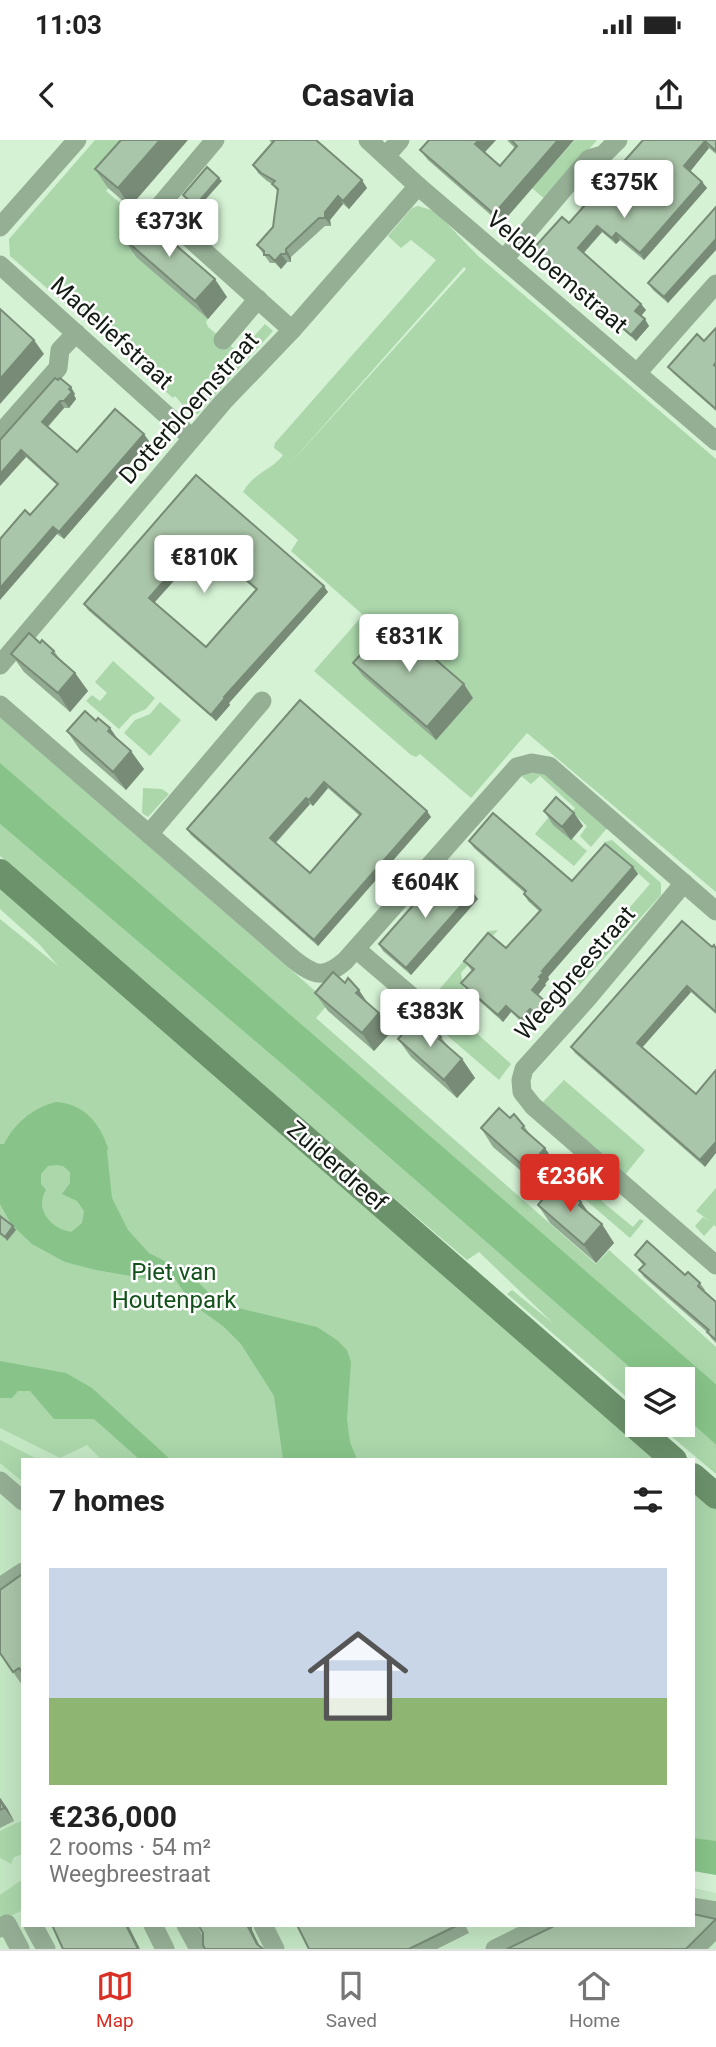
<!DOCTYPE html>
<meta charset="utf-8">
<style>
:root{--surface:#fff;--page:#f6f6f6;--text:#222;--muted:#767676;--line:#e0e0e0;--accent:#d93025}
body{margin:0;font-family:Roboto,sans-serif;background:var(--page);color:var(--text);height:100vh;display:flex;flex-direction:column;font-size:26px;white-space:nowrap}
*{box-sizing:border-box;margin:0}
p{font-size:23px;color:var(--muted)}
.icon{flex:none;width:38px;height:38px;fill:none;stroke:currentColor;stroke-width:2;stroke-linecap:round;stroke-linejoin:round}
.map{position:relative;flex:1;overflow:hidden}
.details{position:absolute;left:21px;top:1318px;width:674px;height:469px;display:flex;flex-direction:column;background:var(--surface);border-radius:0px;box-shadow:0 7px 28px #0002}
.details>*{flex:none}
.fabs{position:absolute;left:625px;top:1227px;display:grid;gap:14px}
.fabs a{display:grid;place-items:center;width:70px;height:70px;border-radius:0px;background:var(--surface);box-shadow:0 7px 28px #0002;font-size:35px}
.price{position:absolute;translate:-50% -60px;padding:0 16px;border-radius:7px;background:#fff;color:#222;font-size:23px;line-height:46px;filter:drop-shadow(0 2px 4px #0008)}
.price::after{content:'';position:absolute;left:50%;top:42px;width:21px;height:16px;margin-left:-10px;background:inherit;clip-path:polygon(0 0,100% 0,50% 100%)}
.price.active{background:var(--accent);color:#fff}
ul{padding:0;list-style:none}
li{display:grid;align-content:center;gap:14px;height:371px;padding:0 28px}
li+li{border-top:2px solid var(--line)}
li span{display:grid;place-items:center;height:217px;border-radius:0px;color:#555}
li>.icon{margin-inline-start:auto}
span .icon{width:126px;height:126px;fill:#fffc;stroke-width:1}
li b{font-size:30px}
h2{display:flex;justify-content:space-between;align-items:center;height:84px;padding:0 28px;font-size:30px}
.status{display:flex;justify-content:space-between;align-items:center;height:49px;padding:0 35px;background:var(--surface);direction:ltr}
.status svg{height:19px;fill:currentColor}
header{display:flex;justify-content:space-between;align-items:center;height:91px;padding:0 28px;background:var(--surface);font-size:32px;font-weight:700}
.tabs{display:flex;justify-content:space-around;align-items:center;height:98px;border-top:2px solid var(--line);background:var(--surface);font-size:19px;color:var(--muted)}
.tabs a{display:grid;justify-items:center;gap:4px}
.tabs .active{color:var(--accent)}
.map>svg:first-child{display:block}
.built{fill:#c4e7c4}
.green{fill:#abd7ab;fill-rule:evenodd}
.water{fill:#88c489;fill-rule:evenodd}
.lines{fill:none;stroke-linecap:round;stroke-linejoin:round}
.street{stroke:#95af95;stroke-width:19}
.secondary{stroke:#6c926c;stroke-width:26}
.wall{fill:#92aa92;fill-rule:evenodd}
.shaded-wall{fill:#778b77}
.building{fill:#aac6aa;stroke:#778b77;stroke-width:2;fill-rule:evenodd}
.labels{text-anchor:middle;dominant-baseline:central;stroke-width:5;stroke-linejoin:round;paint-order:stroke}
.street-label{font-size:24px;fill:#121c12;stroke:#fff}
.park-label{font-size:24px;fill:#13521a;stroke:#fff}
</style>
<div class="status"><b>11:03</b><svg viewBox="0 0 49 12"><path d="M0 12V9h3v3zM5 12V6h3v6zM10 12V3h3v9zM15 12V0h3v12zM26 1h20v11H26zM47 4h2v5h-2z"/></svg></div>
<header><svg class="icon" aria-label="back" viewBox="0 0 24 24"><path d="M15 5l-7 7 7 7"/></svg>Casavia<svg class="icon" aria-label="share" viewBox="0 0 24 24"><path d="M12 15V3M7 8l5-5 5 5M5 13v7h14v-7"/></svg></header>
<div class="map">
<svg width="716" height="1809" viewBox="0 0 716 1809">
<rect width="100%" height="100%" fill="#d5f2d5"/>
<polygon class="built" points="0,1286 60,1317 87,1304 102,1319 23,1320 23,1785 693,1785 693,1748 716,1753 716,1809 0,1809"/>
<g class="green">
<polygon points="95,0 149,0 106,51 133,74 136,71 150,83 144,102 133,114 208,179 206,182 208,187 239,213 265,184 273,191 198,274 190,273 175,256 173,258 10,116 9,99"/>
<polygon points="575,0 597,0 546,60 532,48"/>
<path d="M418,66L435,71L478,116L716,319V752L527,593L471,658L420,614L416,617L411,615L314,531L363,475L291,411L298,400L243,352C254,332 271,331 283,315L274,308L275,303L436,120L411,100L401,108L388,96L412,68ZM464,127L466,129L286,328Z"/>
<polygon points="113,521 155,558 146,569 132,575 119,589 86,561 92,555 100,561 107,553 95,542"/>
<polygon points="160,562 181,580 150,616 124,593 135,580 150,574"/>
<polygon points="0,577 329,863 316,878 596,1124 609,1110 716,1207 716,1244 0,624"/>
<polygon points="546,631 608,687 591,707 580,696 587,686 572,672 575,668 540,636 531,644 520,635"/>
<polygon points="143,648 162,649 169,654 148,677 142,673"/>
<polygon points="548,678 587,711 574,726 535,694"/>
<polygon points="0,684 296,936 643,1239 637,1239 637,1266 507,1154 512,1150 554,1184 479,1112 467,1120 167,865 0,716"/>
<polygon points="612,700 661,743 661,755 576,849 566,841 650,744 604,702"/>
<polygon points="0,745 660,1319 102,1320 87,1305 60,1318 0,1288 0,779 58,826 39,804 0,769"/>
<polygon points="498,790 461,833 464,850 470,854 454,873 511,924 499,940 420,872 489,791"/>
<polygon points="564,940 645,1010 625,1035 542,963"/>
<polygon points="582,1040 605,1064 633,1087 640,1079 644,1081 630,1098 574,1050"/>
<polygon points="716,1048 716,1087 714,1085 704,1096 695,1086 703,1077 711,1082 696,1071"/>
<polygon points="683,1275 716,1305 716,1334 658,1285 682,1284"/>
<polygon points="0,1300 37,1319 23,1320 23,1342 0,1323"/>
<polygon points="693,1348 716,1368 716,1710 693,1705"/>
<polygon points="23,1680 23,1714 14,1717 11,1724 0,1718 0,1691"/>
<polygon points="23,1739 23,1770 0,1781 0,1755"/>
</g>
<g class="water">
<polygon points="0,623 716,1244 716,1305 683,1275 682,1239 643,1239 296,936 0,684"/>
<path d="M56,962C84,964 100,983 108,1008L107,1011L112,1058L128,1090L149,1113L190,1134L215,1159L230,1166L317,1187L337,1200L347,1210L351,1222L347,1279L350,1302L357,1319H283L274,1256L241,1204L223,1186L192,1164L175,1139L168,1137L148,1139L96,1130L65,1122L32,1104L11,1084L0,1064V1004H4C15,983 32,968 56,962ZM57,1025L63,1026L70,1032V1043L62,1054L77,1061L84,1071L82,1083L71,1092C51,1089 34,1069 46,1050L41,1044V1034L48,1026Z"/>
<polygon points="0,1221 66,1233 92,1248 170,1319 139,1319 94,1279 54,1279 30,1251 18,1251 12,1258 0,1258"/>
<polygon points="693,1698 716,1701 716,1735 693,1731"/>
</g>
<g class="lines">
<g class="street">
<polyline points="215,0 157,69 292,190"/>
<polyline points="368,0 418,46 716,301"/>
<polyline points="386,16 400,0"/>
<polyline points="0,87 77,0"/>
<polyline points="504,119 589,19 603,15 618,0"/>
<polyline points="0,125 192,298"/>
<polyline points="223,200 258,159"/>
<polyline points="638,232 716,144"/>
<polyline points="0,294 58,228 60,210 76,193"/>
<polyline points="0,525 223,262 292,190 418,46"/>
<path d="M0,565L293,819C314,836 324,839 345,821L517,627L532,623L549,626L716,771"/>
<polyline points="149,694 262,561"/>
<polyline points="684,743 587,859 524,929 521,940 522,952 533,966 716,1125"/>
<polyline points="356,809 411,856"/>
<polyline points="0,1341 23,1361"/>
<polyline points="0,1447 23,1432"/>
<polyline points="693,1767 716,1771"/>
<polyline points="33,1785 46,1809"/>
<polyline points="153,1785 165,1809"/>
<polyline points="186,1785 199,1809"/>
<polyline points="263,1785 275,1809"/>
<polyline points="0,1788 7,1784 20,1809"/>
<polyline points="495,1809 543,1785"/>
</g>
<g class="secondary">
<polyline points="0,732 674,1320"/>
<polyline points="693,1336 716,1356"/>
</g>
</g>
<g class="wall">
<polygon points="121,0 130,67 108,48 95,29"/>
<polygon points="269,0 316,0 367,48 349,69 343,64 330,80 331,86 325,86 291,117 291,122 287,122 281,129 275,123 270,123 257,105 273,87 278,52 272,44 267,41 258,33 253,25 272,3"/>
<polygon points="496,0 485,12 500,26 515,8 507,0 574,0 501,84 428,20 420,10"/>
<polygon points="643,0 716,0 716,14 709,8 690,31 702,42 707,48 644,120 620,100 616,104 602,92 584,113 646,170 641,176 649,186 636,201 538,116 533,109 569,83"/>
<polygon points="716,67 668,163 653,150 648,143"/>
<polygon points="123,98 227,157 208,179 136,117"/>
<polygon points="716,188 716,271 673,233 668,227 704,201"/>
<polygon points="55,238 75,254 74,255 76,259 69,268 64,268 48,287 77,312 149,301 64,399 30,375 57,345 26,317 0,346"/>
<path d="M196,335L328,452L229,563L230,565L216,581L88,470L84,464ZM205,406L256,450L206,507L154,463Z"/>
<polygon points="40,503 54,511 62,522 75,533 88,551 70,572 24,532 11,514"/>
<polygon points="353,523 473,558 436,600 363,536"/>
<path d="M300,560L431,677L318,806L191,695L187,689ZM328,648L360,676L310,733L276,703L310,664L313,666Z"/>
<polygon points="96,581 110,588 119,601 144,629 126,650 80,610 67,591"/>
<polygon points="544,671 574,673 583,686 571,700 553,685"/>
<polygon points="469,701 572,741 633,727 638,734 548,837 549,839 545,844 546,845 538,855 546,862 551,869 541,881 535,876 526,886 511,872 503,882 466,849 461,843 472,831 464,821 506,808 539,771 528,761 524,754 525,753 474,708"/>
<polygon points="449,746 478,759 411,835 383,811 379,804"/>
<polygon points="712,807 716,808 716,874 691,852 642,907 705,1027 575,913 571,907"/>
<polygon points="315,853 367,862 392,891 374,911 328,871"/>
<polygon points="427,889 441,897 450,909 462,919 475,938 457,958 411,917 398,899"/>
<polygon points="510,978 524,986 532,997 558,1027 540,1047 493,1007 481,988"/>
<polygon points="567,1054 581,1062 590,1075 614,1103 596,1123 550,1083 538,1065"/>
<polygon points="635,1115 685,1135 700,1143 705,1150 704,1151 716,1162 716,1203 712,1199 707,1192 644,1137 639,1130 643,1125"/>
<polygon points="23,1438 23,1545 22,1545 0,1513"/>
<polygon points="0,1658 7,1668 14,1681 0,1688"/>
<polygon points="716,1778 716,1801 708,1809 507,1809"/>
<polygon points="297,1785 465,1785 469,1793 437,1809 309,1809"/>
</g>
<g class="shaded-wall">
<polygon points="160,0 188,0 130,67 118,48"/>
<polygon points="479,0 496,0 483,14 475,4"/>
<polygon points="558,0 574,0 501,84 494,74"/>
<polygon points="705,1 709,8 689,33 684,26"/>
<polygon points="219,38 222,41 197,69 195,66"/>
<polygon points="362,40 367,48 349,69 343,61"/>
<polygon points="702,42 707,48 644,120 640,113"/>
<polygon points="338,56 343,64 330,80 331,86 325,78 325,72"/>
<polygon points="597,86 602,92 582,114 578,108"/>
<polygon points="616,93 620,100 616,104 612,98"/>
<polygon points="716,99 716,110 668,163 664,157"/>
<polygon points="286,109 291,117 291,122 286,114"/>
<polygon points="281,114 287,122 281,129 275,121"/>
<polygon points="215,139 227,157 208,179 195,161"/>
<polygon points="641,164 646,170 640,177 635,171"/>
<polygon points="645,179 649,186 636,201 631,195"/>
<polygon points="34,200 44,214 0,264 0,239"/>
<polygon points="71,247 75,254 74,255 76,259 69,268 64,261"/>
<polygon points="60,261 64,268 46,288 42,282"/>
<polygon points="144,294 149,301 64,399 59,392"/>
<polygon points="21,310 26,317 0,346 0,334"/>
<polygon points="53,387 58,393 0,460 0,448"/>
<polygon points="200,400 205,406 153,464 149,458"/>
<polygon points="324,446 328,452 229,563 230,565 216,581 211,575 224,557"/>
<polygon points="75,533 88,551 70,572 58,553"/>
<polygon points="464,544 473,558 436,600 427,587"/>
<polygon points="110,588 123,607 108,591"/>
<polygon points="131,611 144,629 126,650 113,632"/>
<polygon points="324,642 328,648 313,666 309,660"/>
<polygon points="306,658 310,664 274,704 270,698"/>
<polygon points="427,671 431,677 318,806 314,800"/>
<polygon points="574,673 583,686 571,700 562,687"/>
<polygon points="633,727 638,734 548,837 549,839 545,844 546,845 537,856 532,850 542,831"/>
<polygon points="473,752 478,759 411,835 406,828"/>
<polygon points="687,846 691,852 641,909 637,903"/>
<polygon points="359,850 371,868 356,853"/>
<polygon points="546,862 551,869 541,881 536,874"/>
<polygon points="506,866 511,872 503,882 498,875"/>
<polygon points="530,869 535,876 526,886 521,879"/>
<polygon points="379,873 392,891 374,911 362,893"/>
<polygon points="462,919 475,938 457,958 444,940"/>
<polygon points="716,1002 716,1013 705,1027 700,1020"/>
<polygon points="545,1008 558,1027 540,1047 527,1029"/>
<polygon points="581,1062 594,1080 579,1065"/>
<polygon points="602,1084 614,1103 596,1123 584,1105"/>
<polygon points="13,1086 16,1090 7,1101 5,1097"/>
<polygon points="0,1658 7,1668 14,1681 4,1668"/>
<polygon points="126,1785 128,1785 140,1809 138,1809"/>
<polygon points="247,1785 252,1785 252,1790 261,1809 257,1804"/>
</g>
<g class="building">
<polygon points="121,0 160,0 118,48 95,29"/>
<polygon points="273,0 316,0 362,40 343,61 338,56 325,72 325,78 319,78 286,109 286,114 281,114 275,121 269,115 264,115 264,111 257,105 273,87 278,49 272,44 275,41 261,33 253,25 274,1"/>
<polygon points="429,0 479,0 475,4 500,26 517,6 511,0 558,0 494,74 420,10"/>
<polygon points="643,0 716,0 716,11 705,1 684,26 702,42 640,113 616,93 612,98 597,86 578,108 641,164 635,171 645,179 631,195 533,109 562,77 569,83"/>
<polygon points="207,27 219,38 195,66 183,55"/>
<polygon points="716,67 716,99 664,157 648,143"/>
<polygon points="142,76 215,139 195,161 123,98"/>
<polygon points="0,169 34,200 0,239"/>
<polygon points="716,188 716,222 714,225 716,227 716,269 668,227 697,194 704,201"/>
<polygon points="55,238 58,240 60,238 71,247 69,249 72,252 64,261 60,261 42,282 77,312 115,269 144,294 59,392 53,387 0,448 0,399 25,370 30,375 58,344 21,310 0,334 0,300"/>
<path d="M196,335L324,446L224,557L225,558L211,575L84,464ZM200,400L257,449L206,507L149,458Z"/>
<polygon points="391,481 464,544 427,587 353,523"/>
<polygon points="29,493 40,503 42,500 54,511 52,513 75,533 58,553 11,514"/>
<path d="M300,560L427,671L314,800L187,689ZM324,642L361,674L310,733L270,698L306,658L309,660Z"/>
<polygon points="85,571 96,581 98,578 110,588 108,591 131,611 113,632 67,591"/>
<polygon points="556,657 574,673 562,687 544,671"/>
<polygon points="493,673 572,741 605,704 633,727 542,831 544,832 539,837 541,839 532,850 546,862 536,874 530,869 521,879 506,866 498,875 461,843 474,829 464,821 488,793 506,808 541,770 524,754 526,751 469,701"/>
<polygon points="438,737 449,746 457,737 473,752 406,828 379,804"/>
<polygon points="682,781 712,807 714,805 716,809 716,872 687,846 637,903 696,954 716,930 716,1002 700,1020 571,907"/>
<polygon points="333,832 345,843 348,838 359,850 356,853 379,873 362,893 315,853"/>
<polygon points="416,879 427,889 430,886 441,897 439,899 462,919 444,940 398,899"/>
<polygon points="499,968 510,978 514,974 524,986 522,988 545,1008 527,1029 481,988"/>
<polygon points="555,1044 567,1054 569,1051 581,1062 579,1065 602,1084 584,1105 538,1065"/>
<polygon points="0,1076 13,1086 5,1097 0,1093"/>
<polygon points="647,1101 685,1135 688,1132 700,1143 698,1146 716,1162 716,1200 707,1192 709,1190 639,1130 645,1124 635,1115"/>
<polygon points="21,1435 23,1438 23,1533 19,1528 13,1532 0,1513 0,1450"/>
<polygon points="0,1659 4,1668 0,1670"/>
<polygon points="693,1774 716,1779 686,1809 507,1809 556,1785 693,1785"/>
<polygon points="52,1785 126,1785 138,1809 63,1809"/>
<polygon points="198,1785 247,1785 257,1804 263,1809 205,1809 203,1805 203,1793"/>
<polygon points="297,1785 458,1785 409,1809 309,1809"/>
</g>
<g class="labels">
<g class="street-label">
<text transform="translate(557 132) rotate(40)">Veldbloemstraat</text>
<text transform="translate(112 193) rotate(42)">Madeliefstraat</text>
<text transform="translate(189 268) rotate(-48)">Dotterbloemstraat</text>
<text transform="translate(575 833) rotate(-49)">Weegbreestraat</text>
<text transform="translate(337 1026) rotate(41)">Zuiderdreef</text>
</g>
<g class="park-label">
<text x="174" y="1132">Piet van<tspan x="174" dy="28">Houtenpark</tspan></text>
</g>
</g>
</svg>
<div class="fabs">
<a><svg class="icon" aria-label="layers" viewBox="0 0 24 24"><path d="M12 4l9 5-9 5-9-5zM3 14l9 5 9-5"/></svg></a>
</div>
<b class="price" style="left:624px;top:80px">€375K</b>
<b class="price" style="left:169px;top:119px">€373K</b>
<b class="price" style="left:204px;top:455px">€810K</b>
<b class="price" style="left:409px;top:534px">€831K</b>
<b class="price" style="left:425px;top:780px">€604K</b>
<b class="price" style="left:430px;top:909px">€383K</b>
<b class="price active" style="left:570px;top:1074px">€236K</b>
<section class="details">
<h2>7 homes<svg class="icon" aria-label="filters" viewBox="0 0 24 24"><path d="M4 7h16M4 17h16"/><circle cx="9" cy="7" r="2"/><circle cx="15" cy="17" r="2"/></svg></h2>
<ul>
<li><span style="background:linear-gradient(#c9d6e8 60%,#8fb573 0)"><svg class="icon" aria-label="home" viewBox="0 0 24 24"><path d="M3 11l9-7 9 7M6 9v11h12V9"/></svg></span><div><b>€236,000</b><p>2 rooms · 54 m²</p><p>Weegbreestraat</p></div></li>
</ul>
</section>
</div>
<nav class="tabs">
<a class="active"><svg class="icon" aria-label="map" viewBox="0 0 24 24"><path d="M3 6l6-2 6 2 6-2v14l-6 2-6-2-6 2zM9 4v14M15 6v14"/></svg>Map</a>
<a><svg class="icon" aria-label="saved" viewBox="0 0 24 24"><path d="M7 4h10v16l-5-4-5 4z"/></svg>Saved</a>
<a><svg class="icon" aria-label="home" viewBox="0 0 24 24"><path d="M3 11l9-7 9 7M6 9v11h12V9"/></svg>Home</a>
</nav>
